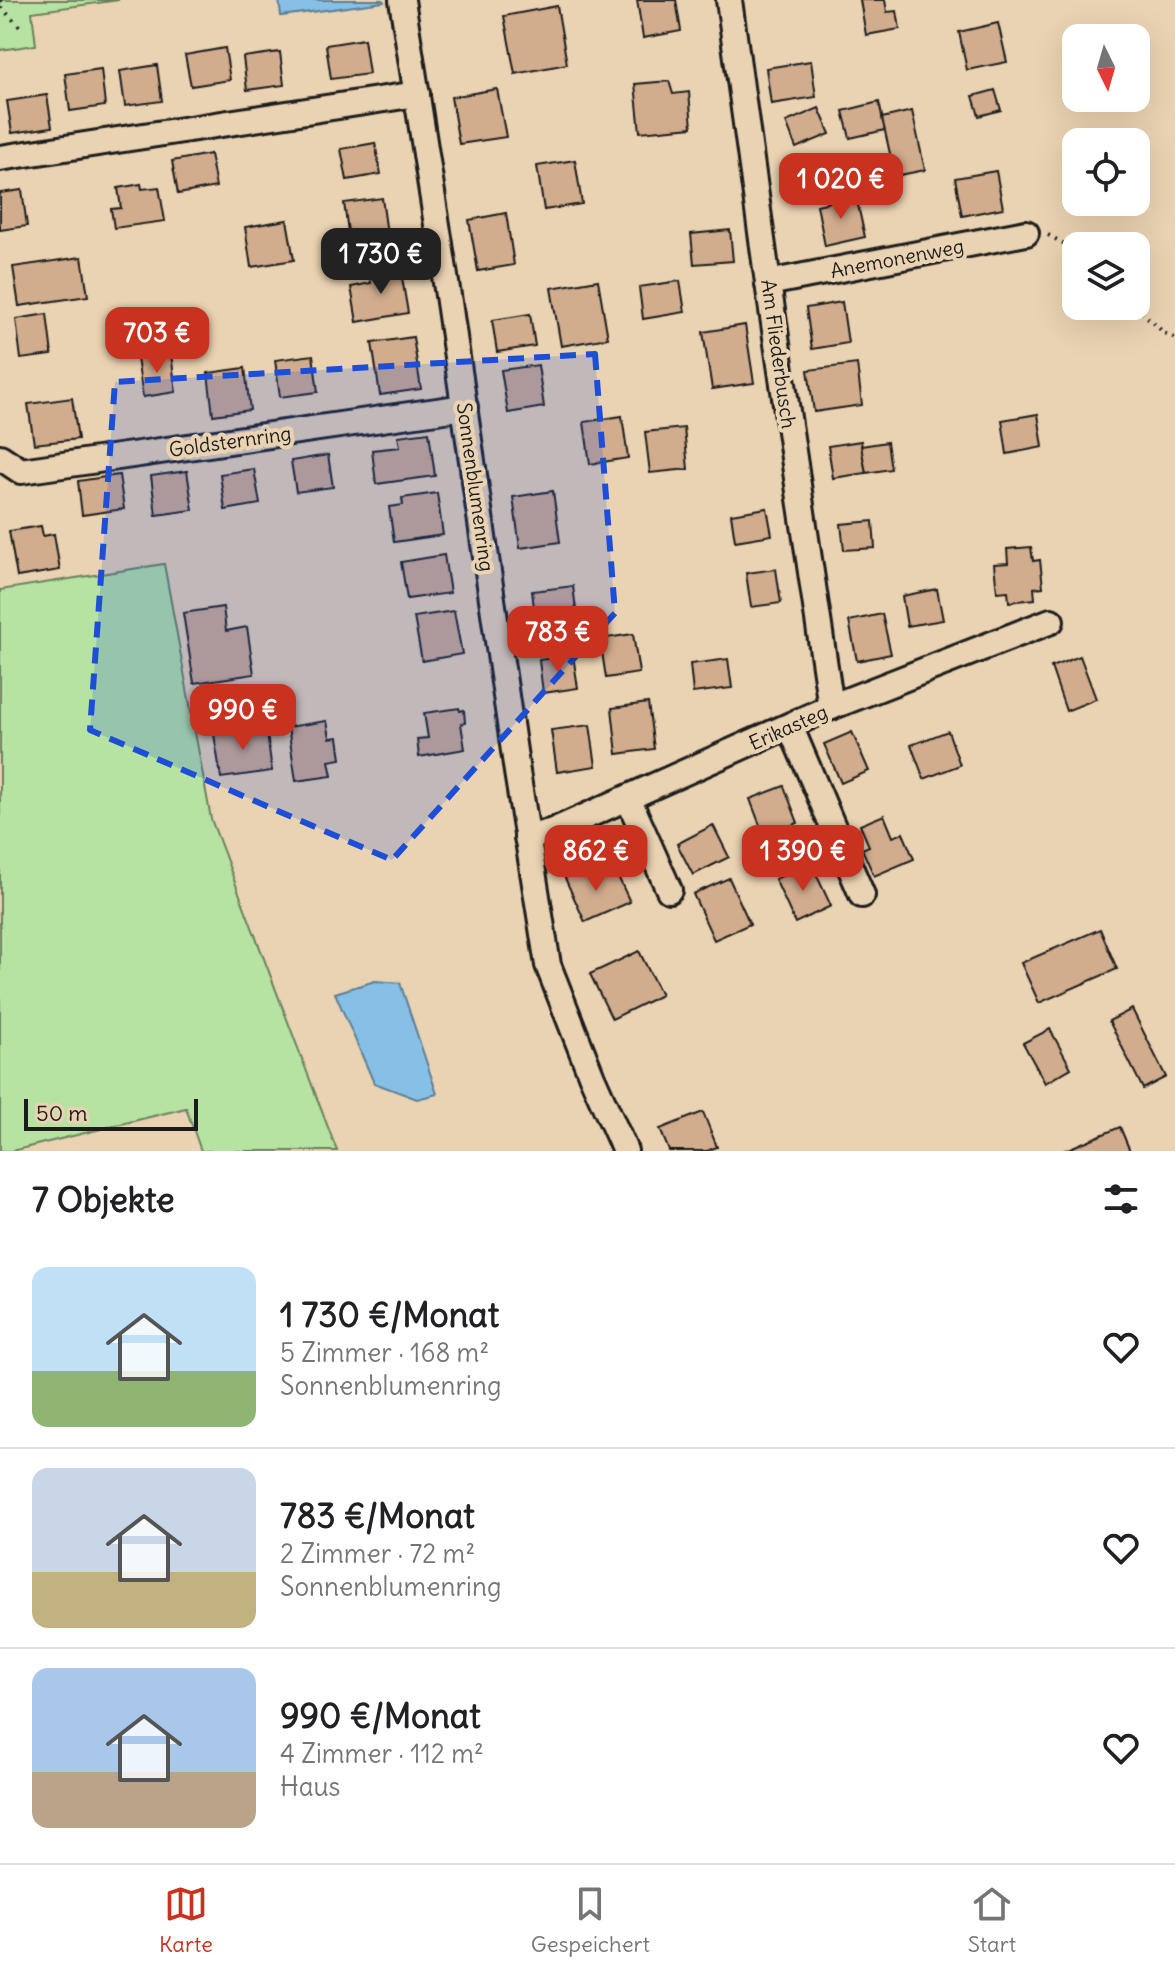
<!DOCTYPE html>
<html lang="de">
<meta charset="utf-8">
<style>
:root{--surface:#fff;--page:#f6f6f6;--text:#202124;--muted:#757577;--line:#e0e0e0;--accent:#c8321e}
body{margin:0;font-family:Delius,sans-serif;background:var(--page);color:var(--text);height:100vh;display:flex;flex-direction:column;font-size:30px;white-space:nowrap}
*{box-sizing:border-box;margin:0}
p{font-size:26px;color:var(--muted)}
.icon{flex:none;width:44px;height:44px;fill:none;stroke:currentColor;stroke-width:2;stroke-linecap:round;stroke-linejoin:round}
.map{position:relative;height:1151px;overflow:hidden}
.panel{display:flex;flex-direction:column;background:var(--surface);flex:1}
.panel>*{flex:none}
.needle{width:52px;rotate:175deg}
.tools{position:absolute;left:1062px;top:24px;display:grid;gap:16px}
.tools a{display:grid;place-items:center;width:88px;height:88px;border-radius:16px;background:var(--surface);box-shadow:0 8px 32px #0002;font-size:40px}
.scale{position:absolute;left:24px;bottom:20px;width:174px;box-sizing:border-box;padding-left:8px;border:4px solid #1c1c1c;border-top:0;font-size:22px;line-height:28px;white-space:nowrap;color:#1c1c1c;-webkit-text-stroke:6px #ead3b2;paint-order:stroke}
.price{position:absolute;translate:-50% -68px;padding:0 18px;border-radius:16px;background:var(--accent);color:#fff;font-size:26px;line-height:52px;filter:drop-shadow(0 2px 4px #0008)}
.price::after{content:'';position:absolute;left:50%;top:48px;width:24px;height:18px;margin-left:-12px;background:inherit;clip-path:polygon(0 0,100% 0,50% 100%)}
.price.on{background:#222;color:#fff}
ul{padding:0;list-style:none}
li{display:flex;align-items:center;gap:24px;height:200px;padding:0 32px}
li+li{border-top:2px solid var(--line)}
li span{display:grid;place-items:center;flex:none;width:224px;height:160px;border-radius:16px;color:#555}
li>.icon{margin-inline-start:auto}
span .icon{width:96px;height:96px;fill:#fffc;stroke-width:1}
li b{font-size:34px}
h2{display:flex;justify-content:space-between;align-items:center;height:96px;padding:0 32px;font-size:34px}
.menu{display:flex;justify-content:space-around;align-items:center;height:112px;border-top:2px solid var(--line);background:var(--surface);font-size:22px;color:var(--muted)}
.menu a{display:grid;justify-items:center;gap:4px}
.menu .on{color:var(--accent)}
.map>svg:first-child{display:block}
.green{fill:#b6e3a1;stroke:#69805e;stroke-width:2}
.water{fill:#87c0e6;stroke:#5c7e95;stroke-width:2}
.building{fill:#d1ac8d;stroke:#1c1c1c;stroke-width:2}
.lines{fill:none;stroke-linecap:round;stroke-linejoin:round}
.minor-casing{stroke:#1c1c1c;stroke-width:30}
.path{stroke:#1c1c1c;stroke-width:4;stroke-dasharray:2 6;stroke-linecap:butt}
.minor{stroke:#ead3b2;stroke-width:24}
.marked{fill:#1d4ed8;fill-opacity:0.2;stroke:#1d4ed8;stroke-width:6;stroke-dasharray:16 10;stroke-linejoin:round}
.labels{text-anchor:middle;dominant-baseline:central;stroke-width:8;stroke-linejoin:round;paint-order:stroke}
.street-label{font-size:20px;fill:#1c1c1c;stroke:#ead3b2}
</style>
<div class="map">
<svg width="1175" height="1151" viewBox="0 0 1175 1151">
<rect width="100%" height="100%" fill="#ead3b2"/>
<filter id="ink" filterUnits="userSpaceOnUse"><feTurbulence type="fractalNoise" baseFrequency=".0125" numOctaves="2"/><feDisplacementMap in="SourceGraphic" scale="16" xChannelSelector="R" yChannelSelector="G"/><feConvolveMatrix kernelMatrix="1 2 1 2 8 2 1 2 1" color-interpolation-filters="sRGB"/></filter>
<g filter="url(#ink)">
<g class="green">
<polygon points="0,0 119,0 32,12 36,45 0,50"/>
<polygon points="164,564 211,819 337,1151 201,1151 186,1108 12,1151 0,1151 0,590"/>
</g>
<g class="water">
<polygon points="279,0 383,0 384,2 281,16"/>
<polygon points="375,981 400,983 437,1094 417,1099 374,1083 335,993"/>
</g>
<g class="building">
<polygon points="637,0 676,0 681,31 643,38"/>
<polygon points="860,0 885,0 887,12 897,11 900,29 866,35"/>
<polygon points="557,6 567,64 515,74 504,16"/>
<polygon points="998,23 1007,62 967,70 959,32"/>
<polygon points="364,39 369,74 331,79 326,45"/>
<polygon points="225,48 230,80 191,86 185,55"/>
<polygon points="280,52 284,85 247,90 243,57"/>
<polygon points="811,61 816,97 771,104 766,68"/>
<polygon points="157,65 162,101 125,106 120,71"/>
<polygon points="101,69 105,106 70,111 65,74"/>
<polygon points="669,81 673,94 689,92 692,127 640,132 635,84"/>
<polygon points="497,89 506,137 459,144 451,97"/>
<polygon points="995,90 1001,110 979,116 973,96"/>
<polygon points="47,95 52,127 12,133 7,101"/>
<polygon points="879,102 885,130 850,138 843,111"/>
<polygon points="819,108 830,134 796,148 786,122"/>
<polygon points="912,111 925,170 895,176 882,118"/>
<polygon points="375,143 381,174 347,180 341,149"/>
<polygon points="210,154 216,187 178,194 172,161"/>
<polygon points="575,160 582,204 544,210 537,166"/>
<polygon points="996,171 1003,208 962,216 955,178"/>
<polygon points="141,184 142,189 159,187 165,221 114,228 111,209 121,208 118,188"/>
<polygon points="22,190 27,226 0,230 0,193"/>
<polygon points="856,196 865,237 825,246 817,205"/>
<polygon points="382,198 388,241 350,246 344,203"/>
<polygon points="506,213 514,265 478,271 469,220"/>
<polygon points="287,220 294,260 251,267 245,227"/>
<polygon points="730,230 733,261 694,264 691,234"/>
<polygon points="82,257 88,296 19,306 13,267"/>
<polygon points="400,266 408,313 357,322 351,287 371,283 369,271"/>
<polygon points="598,280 608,338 561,346 551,288"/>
<polygon points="680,281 685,312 643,319 639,287"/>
<polygon points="842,302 848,343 812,349 806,308"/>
<polygon points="47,314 52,355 21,359 16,319"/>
<polygon points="530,314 535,346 497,352 492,320"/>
<polygon points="745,325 754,383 712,389 703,332"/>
<polygon points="413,337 421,389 380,395 372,343"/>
<polygon points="171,354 176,392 143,397 137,358"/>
<polygon points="313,355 318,392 280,397 275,360"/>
<polygon points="857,364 862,405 814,412 808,370"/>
<polygon points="538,365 544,407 508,413 501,370"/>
<polygon points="245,368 250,410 213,415 208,373"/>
<polygon points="72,398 78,439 34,444 28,404"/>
<polygon points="1038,414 1043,447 1007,454 1002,420"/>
<polygon points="622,416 628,458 590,464 584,422"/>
<polygon points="684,428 688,469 650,473 645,432"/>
<polygon points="429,432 435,476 376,484 372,450 400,447 398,436"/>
<polygon points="861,441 866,473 833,478 828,446"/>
<polygon points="887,442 891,469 866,473 861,446"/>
<polygon points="328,455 333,487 296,492 291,461"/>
<polygon points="254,469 260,504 225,510 220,474"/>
<polygon points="187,471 193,510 156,515 151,476"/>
<polygon points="119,475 124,509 82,515 78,481"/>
<polygon points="553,491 560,542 520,548 513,497"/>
<polygon points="437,493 443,535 394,542 389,507 403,505 402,498"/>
<polygon points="767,508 772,535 735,541 731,514"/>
<polygon points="873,521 875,548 844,550 841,524"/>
<polygon points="41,526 43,536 54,534 60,570 17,577 9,531"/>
<polygon points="1031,547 1033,561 1040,560 1043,587 1034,588 1035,599 1009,602 1008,591 997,592 994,564 1008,563 1007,549"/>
<polygon points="444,555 450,593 407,599 401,562"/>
<polygon points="776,569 781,603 751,607 746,573"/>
<polygon points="573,586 578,625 537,631 532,591"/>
<polygon points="937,589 943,620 907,626 902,596"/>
<polygon points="223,607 226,631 247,627 254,674 194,683 183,613"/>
<polygon points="454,611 462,654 422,661 414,617"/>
<polygon points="882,614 891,654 857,661 849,621"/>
<polygon points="633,634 639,673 606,678 600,639"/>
<polygon points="573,655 578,688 543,693 539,660"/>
<polygon points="1080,656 1096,699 1066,711 1051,667"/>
<polygon points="728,659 732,688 693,693 690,664"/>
<polygon points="648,703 654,749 617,754 612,708"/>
<polygon points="459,708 460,711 464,710 465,723 461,724 465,749 419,757 417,739 428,738 424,713"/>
<polygon points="327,721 330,738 338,737 341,759 329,761 332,776 296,781 288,727"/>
<polygon points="590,725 596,766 557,772 551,730"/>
<polygon points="266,726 272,771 221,778 214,734"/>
<polygon points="948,731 960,765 924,779 911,745"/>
<polygon points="852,732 869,771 841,783 824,744"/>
<polygon points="784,786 798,823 764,836 750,799"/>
<polygon points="884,815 893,837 903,833 914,859 874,876 862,849 869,846 860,825"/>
<polygon points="713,825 729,857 693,875 677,844"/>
<polygon points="811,863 831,906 795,923 775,879"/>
<polygon points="588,865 594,880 615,870 630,902 585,922 564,876"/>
<polygon points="729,878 750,924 714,940 693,894"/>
<polygon points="1100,929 1117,969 1039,1003 1021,963"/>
<polygon points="639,951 661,995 612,1019 590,974"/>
<polygon points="1132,1009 1166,1077 1143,1089 1109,1021"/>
<polygon points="1050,1029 1071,1068 1045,1083 1023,1043"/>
<polygon points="703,1112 717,1147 707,1151 669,1151 660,1129"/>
<polygon points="1120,1127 1130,1151 1063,1151"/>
</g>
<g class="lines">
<defs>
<g id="minor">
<polyline points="402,0 449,302 517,772 548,965 592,1077 625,1151"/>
<polyline points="729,0 768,283 831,707"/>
<polyline points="0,158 417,94"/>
<polyline points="768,283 1026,233"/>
<polyline points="0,457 21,471 465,407"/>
<polyline points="790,726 862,895"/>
<polyline points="628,798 669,890"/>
<polyline points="527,838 553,831 831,707 1051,621"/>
</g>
</defs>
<use href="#minor" class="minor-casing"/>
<g class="path">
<polyline points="1,0 0,6 21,28"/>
<polyline points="1048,235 1076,250"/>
<polyline points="1136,306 1164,333 1175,338"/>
</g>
<use href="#minor" class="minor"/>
</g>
</g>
<path class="marked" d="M595,354L615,613L392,860L90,730L115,382Z"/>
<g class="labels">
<g class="street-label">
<text transform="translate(897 258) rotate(-11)">Anemonenweg</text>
<text transform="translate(779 354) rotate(82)">Am Fliederbusch</text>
<text transform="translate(230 441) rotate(-8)">Goldsternring</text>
<text transform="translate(476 487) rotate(82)">Sonnenblumenring</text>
<text transform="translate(788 727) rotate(-24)">Erikasteg</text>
</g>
</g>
</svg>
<div class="tools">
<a><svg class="needle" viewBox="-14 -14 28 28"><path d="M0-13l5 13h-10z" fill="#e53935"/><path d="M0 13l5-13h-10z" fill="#757577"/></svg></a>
<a><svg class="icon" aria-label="locate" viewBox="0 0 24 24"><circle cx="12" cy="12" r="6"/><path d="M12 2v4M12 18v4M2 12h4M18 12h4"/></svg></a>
<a><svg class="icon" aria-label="layers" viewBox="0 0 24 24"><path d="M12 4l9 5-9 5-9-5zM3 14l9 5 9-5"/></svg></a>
</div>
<div class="scale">50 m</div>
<b class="price" style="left:841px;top:221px">1 020 €</b>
<b class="price on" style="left:381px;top:296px">1 730 €</b>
<b class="price" style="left:157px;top:375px">703 €</b>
<b class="price" style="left:558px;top:674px">783 €</b>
<b class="price" style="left:243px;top:752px">990 €</b>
<b class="price" style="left:596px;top:893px">862 €</b>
<b class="price" style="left:803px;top:893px">1 390 €</b>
</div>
<section class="panel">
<h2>7 Objekte<svg class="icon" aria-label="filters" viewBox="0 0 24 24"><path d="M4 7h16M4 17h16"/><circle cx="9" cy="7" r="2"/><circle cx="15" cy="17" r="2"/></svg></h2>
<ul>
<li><span style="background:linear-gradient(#bfe0f5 65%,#8fb573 0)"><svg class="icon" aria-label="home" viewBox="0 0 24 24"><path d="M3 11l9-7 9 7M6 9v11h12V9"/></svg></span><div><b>1 730 €/Monat</b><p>5 Zimmer · 168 m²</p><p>Sonnenblumenring</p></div><svg class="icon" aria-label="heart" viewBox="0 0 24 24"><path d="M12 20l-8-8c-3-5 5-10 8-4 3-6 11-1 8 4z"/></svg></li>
<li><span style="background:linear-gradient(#c9d6e8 65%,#c2b280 0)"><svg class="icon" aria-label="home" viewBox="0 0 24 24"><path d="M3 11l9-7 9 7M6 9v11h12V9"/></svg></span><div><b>783 €/Monat</b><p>2 Zimmer · 72 m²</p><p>Sonnenblumenring</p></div><svg class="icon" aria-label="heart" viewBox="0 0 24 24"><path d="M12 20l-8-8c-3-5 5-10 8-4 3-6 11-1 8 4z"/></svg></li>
<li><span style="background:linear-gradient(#a9c7e8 65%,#b9a48a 0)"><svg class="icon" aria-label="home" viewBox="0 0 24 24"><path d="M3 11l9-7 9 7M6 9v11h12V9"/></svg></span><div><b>990 €/Monat</b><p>4 Zimmer · 112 m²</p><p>Haus</p></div><svg class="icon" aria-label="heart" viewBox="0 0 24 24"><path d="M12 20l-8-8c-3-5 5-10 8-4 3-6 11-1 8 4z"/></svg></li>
</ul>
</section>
<nav class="menu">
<a class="on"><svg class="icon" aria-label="map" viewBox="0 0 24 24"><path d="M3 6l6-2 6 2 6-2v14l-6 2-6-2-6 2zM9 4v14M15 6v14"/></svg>Karte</a>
<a><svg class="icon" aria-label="saved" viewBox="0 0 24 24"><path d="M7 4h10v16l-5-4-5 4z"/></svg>Gespeichert</a>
<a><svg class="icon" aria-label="home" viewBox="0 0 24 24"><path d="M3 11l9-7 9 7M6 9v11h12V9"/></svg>Start</a>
</nav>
